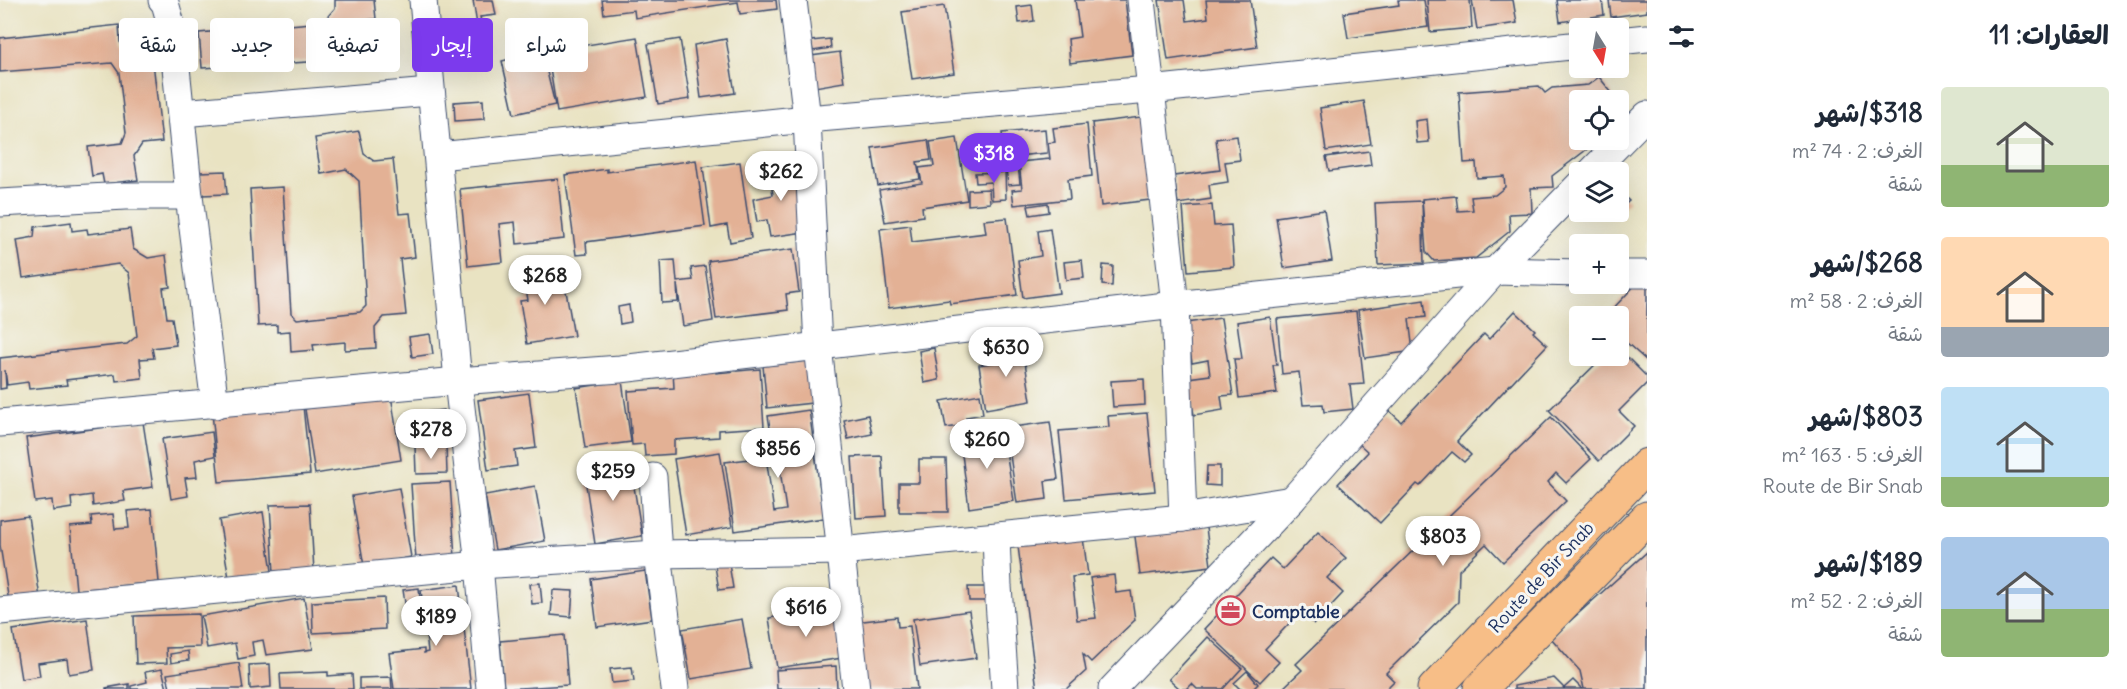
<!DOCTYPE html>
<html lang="ar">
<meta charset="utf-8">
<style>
:root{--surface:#fff;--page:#f2f2f3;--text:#1f2937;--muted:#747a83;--accent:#7c3aed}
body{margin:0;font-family:Delius,"Playpen Sans Arabic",sans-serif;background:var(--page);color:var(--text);direction:rtl;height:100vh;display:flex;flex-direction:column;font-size:22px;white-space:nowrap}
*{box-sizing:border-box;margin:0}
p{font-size:20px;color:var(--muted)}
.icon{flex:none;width:33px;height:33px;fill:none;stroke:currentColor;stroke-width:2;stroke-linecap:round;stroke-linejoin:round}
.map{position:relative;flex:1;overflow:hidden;direction:ltr}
.drawer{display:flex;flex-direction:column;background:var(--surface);width:480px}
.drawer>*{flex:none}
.banner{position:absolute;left:18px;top:18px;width:570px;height:54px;direction:rtl;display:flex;gap:12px}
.needle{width:39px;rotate:169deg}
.tools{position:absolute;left:1569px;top:18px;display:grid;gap:12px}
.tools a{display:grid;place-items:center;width:60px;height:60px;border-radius:6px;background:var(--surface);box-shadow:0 6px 24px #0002;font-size:30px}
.price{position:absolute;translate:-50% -51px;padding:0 14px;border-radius:21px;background:#fff;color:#222;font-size:20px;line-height:39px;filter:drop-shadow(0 2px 3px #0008)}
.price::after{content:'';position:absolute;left:50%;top:36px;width:18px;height:14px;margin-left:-9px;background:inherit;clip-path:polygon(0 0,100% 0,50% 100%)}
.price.selected{background:var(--accent);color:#fff}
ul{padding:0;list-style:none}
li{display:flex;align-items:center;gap:18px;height:150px;padding:0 18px}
li span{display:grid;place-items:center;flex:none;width:168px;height:120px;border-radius:6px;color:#555}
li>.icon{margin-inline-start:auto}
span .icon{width:72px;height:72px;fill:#fffc;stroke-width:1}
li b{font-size:26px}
h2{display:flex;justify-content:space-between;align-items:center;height:72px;padding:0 18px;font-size:26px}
.tag{padding:0 21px;border-radius:6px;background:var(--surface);box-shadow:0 6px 24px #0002;font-size:21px;line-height:54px}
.tag.selected{background:var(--accent);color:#fff}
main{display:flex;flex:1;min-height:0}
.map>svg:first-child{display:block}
.building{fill:#e3b195}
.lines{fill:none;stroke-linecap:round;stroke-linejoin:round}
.minor-casing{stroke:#3a4a6d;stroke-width:29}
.primary-casing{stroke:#3a4a6d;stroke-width:35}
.minor{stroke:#fff;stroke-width:27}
.primary{stroke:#f7be87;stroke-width:33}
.labels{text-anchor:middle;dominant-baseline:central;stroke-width:6;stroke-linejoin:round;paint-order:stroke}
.street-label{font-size:18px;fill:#1b2f5e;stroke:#f6f6f2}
.poi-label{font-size:18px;font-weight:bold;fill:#1b2f5e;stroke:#f6f6f2;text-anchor:start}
</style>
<main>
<section class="drawer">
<h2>العقارات: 11<svg class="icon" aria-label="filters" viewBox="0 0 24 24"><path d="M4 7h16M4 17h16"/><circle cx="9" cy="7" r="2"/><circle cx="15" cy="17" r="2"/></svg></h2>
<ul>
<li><span style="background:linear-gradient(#dfe7d0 65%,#8fb573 0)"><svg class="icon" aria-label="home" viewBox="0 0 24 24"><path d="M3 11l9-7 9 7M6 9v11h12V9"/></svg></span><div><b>$318/شهر</b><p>الغرف: 2 · 74 m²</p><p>شقة</p></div></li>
<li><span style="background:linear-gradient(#ffd9b3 75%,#9aa5b1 0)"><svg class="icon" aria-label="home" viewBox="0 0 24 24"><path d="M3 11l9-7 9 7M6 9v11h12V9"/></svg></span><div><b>$268/شهر</b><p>الغرف: 2 · 58 m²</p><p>شقة</p></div></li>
<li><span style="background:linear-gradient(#bfe0f5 75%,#8fb573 0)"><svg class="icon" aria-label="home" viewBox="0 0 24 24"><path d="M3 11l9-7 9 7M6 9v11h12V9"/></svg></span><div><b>$803/شهر</b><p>الغرف: 5 · 163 m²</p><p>Route de Bir Snab</p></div></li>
<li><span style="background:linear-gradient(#a9c7e8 60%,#8fb573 0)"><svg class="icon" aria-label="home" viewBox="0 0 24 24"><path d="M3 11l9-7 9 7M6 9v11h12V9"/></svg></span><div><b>$189/شهر</b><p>الغرف: 2 · 52 m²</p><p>شقة</p></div></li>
</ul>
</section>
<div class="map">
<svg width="1647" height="689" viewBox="0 0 1647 689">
<rect width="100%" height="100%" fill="#f6f6f2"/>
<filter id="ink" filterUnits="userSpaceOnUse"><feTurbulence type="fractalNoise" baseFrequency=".0167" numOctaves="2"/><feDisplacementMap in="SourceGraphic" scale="12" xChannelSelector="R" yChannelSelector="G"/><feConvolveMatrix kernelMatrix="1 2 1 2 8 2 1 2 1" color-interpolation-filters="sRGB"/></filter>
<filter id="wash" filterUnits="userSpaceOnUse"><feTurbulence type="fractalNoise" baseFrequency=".008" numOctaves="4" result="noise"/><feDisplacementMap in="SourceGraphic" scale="24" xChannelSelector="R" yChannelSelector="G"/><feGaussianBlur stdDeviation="1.35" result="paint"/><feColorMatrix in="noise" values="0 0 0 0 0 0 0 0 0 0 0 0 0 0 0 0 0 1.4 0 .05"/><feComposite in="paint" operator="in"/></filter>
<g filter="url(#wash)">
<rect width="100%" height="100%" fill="#e9e3c2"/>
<g id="blocks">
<g class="building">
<polygon points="335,0 374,0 376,19 352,21 343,36 344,60 202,68 199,33 323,22 335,8"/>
<polygon points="473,0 493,0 496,15 480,17 484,36 479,37"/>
<polygon points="602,0 776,0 777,9 740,14 738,2 635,18 634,10 604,14"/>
<polygon points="1075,0 1125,0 1132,55 1070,63 1068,39 1080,37"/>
<polygon points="1159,0 1184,0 1187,21 1208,18 1206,0 1250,0 1257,47 1168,60"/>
<polygon points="1398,0 1424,0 1428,27 1348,38 1344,13 1399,5"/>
<polygon points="1427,0 1470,0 1472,28 1430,32"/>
<polygon points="1472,0 1513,0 1517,23 1477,29"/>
<polygon points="1557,0 1602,0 1604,15 1560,22"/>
<polygon points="1609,0 1647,0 1647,12 1611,17"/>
<polygon points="1032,5 1034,21 1019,23 1017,7"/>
<polygon points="944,6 954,73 912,79 902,12"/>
<polygon points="119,25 120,42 133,56 152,53 162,142 142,144 134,156 138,180 104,184 102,174 92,176 88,147 122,143 126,133 119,73 112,63 0,72 0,38"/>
<polygon points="637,37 647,97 557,112 546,44 567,40 568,48"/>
<polygon points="680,39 690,99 658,104 648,44"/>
<polygon points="726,39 735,93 701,98 694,45"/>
<polygon points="830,39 831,48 813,51 811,41"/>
<polygon points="542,51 555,105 514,114 502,61"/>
<polygon points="840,52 844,82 815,87 811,56"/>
<polygon points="1599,77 1612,93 1612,100 1580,100 1580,140 1599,140 1552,176 1553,187 1531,188 1532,213 1509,214 1510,231 1476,258 1434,261 1426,252 1422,199 1456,196 1458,211 1473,210 1471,197 1495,195 1505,187 1504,176 1477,178 1476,162 1464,163 1459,92 1539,86 1545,93 1552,88 1588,85"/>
<polygon points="483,100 484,119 455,121 454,102"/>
<polygon points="1364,101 1371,144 1326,151 1320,108"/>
<polygon points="1141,117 1150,200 1101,206 1092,123"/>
<polygon points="1427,119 1429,142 1417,143 1415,121"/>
<polygon points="1087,124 1092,176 1068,179 1070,199 1014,205 1012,190 1022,189 1019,162 1050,159 1048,143 1055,142 1053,128"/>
<polygon points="1045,129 1047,153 1017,156 1020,184 1008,185 1002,133"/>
<polygon points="359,131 364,154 374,161 393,159 399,214 410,213 415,257 400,259 406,315 384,317 375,328 376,348 345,350 345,342 313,345 314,350 291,352 290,331 277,332 277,325 258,326 250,189 283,187 291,313 297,319 360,312 366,306 359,181 346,169 321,174 315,138"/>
<polygon points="1237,136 1240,160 1225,162 1228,182 1209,185 1211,199 1178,204 1174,176 1220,170 1216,139"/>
<polygon points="957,138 967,200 922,207 923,216 885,222 879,190 922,183 919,168 934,166 930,142"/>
<polygon points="928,140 931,160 917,162 920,179 878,186 872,148"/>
<polygon points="1369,151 1371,165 1329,171 1326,157"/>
<polygon points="793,159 804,232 770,237 767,220 757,222 753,199 773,195 768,164"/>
<polygon points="696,160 705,226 586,242 587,254 576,255 565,175 607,169 607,172"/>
<polygon points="740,162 751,238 730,242 727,225 711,228 703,167"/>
<polygon points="225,171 227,194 201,195 200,172"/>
<polygon points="1005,172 1006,199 992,200 991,182 976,183 975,173"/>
<polygon points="558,179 564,239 517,244 515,222 499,224 503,262 468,266 460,189"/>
<polygon points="989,189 990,203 968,205 968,190"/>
<polygon points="1618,190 1629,201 1618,211"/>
<polygon points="1422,201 1424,263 1378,265 1375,203"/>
<polygon points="1048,203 1049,212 1030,215 1028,206"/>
<polygon points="1212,205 1214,226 1231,225 1234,267 1188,271 1183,207"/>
<polygon points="1324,210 1332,261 1284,268 1276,217"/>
<polygon points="1007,218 1017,295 950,304 949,300 889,308 880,229 910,225 912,242 986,233 984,220"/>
<polygon points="71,222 72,231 87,229 88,234 130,229 133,249 148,258 166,255 170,287 163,288 167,318 172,318 176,345 152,348 154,358 140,359 142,378 116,381 115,374 66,380 67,385 29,389 28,382 7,385 5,370 6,388 0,389 0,358 127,344 137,336 129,273 118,264 23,278 17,240 34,237 35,227"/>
<polygon points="1050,229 1059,293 1023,298 1018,260 1041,256 1038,231"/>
<polygon points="793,249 799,292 786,294 788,310 716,319 708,261"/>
<polygon points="675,260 677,282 693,280 691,268 705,266 713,321 683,326 677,284 678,302 662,303 660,261"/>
<polygon points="1082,260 1084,278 1066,280 1064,262"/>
<polygon points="544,262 546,277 563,274 574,336 527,344 520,301 528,300 522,266"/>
<polygon points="1103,265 1113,266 1112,286 1102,285"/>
<polygon points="1643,277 1647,280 1647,361 1618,335 1618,316 1606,316"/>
<polygon points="1424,300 1426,317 1409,319 1413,351 1365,358 1358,310"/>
<polygon points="629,305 631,322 620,324 618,307"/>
<polygon points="1356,311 1364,384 1350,385 1353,409 1324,412 1323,404 1303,405 1299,372 1282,374 1277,319"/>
<polygon points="1515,311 1535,330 1533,332 1547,345 1457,441 1471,455 1464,462 1452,452 1420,486 1417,484 1380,523 1338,484 1368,452 1357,442 1388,409 1401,422 1484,334 1489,339"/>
<polygon points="1270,317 1277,365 1273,365 1277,393 1239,398 1234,359 1242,359 1237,322"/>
<polygon points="1221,318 1233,395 1221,396 1223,410 1194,415 1188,378 1210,375 1208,360 1192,363 1186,323"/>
<polygon points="430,334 433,354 412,357 409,337"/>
<polygon points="1022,343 1031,401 986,409 979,365 997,362 994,347"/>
<polygon points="934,348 939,380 924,383 919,351"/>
<polygon points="1618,348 1647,377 1647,383 1619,411 1634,426 1599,461 1549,410 1604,356 1618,356"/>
<polygon points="808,361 812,403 767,408 763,366"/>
<polygon points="716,368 716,373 760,369 764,427 719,430 719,437 674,440 674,454 645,456 644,444 632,445 628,391 674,388 673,371"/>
<polygon points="1144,379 1145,405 1113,407 1111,381"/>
<polygon points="622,381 631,442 585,448 576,388"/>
<polygon points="529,393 536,448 515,451 517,466 488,470 478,400"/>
<polygon points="980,394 983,414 966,417 967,425 946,428 941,401"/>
<polygon points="391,395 401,460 315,474 305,409"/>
<polygon points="303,406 310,474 219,482 212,413"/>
<polygon points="444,410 448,438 427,441 424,412"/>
<polygon points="809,410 824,518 735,531 725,462 766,457 774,512 786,510 777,450 791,449 788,431 771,434 768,416"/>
<polygon points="1147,413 1155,491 1066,499 1059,431 1109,427 1108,416"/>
<polygon points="868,415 872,434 848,439 844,420"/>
<polygon points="1551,417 1591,459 1566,483 1556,473 1548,482 1566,501 1503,562 1486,544 1459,570 1458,602 1386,673 1394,681 1386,689 1282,689 1302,670 1296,664"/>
<polygon points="143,422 153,487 123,491 125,501 93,506 92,495 71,498 72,508 53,511 52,500 35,502 26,438"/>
<polygon points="1050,422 1058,479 1045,481 1047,499 1017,503 1006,428"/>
<polygon points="212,432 215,456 195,460 197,477 185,478 188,496 171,499 162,439"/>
<polygon points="1003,432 1014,501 969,508 960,439"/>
<polygon points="446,445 447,473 416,474 415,446"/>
<polygon points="720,452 732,527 686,535 674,459"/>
<polygon points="629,456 642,536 595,544 584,472 604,469 603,461"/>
<polygon points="882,456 886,516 856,518 852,457"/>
<polygon points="919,459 946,459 948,512 899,512 899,483 919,483"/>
<polygon points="1207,466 1220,466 1220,486 1206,485"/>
<polygon points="450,482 455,558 416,560 411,484"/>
<polygon points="535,486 545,541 495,550 485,495"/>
<polygon points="399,488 411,557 364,566 352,496"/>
<polygon points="310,504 314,571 274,573 270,505"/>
<polygon points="152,509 159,582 76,590 70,527 92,525 91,516 113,514 115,529 129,528 127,511"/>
<polygon points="263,512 272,571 229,578 219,520"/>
<polygon points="28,516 40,598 9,602 0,545 0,520"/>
<polygon points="1205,520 1211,566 1140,575 1134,529"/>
<polygon points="1082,530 1088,575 1072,577 1077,620 1096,618 1090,578 1114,575 1116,593 1131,591 1135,620 1091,662 1083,654 1086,671 1066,689 1037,689 1017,539"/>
<polygon points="1318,532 1346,558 1327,578 1343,593 1314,624 1301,611 1265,649 1279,662 1260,682 1204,629 1271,558 1283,569"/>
<polygon points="1647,552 1647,689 1584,689 1580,671 1551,638"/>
<polygon points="729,564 733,588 719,590 715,566"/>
<polygon points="645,571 652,619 597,627 591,579"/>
<polygon points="540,583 542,603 532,604 530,584"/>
<polygon points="459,585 471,689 394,689 389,653 424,649 424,653 428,652 421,590"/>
<polygon points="968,587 992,587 993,601 969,601"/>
<polygon points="419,588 421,607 406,609 403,590"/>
<polygon points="553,590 573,591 571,617 551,615"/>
<polygon points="304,598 313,649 266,655 263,640 252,642 254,656 238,659 235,643 207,648 201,616"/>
<polygon points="384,598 385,629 313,633 312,602"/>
<polygon points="834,607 842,658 777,668 769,618"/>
<polygon points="969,611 976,658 920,666 913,619"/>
<polygon points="199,614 200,647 166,648 167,663 136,664 134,616"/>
<polygon points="897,617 898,627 910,626 917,689 859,689 855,622"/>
<polygon points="87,619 94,670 69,674 67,659 38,663 40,676 21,679 13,630"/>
<polygon points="742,619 751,669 691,679 682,629"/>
<polygon points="564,635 568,685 504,689 500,641"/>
<polygon points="1208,637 1242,668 1223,689 1197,689 1192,684 1187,689 1180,689 1169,679"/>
<polygon points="188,651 189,660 171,663 170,654"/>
<polygon points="239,663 243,689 170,689 167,674"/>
<polygon points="270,664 271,687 250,689 249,665"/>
<polygon points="836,666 837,689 777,689 776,670"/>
<polygon points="632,667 634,681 612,683 610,669"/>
<polygon points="162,669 167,689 131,689 131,686 147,682 145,672"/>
<polygon points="1247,671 1258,684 1253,689 1240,689 1234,683"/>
<polygon points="328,672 328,676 352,674 353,689 281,689 280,674"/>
<polygon points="391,677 392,689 359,689 359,678"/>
<polygon points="1554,678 1564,688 1573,680 1582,689 1514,689 1514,686"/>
<polygon points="129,684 129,689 106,689 106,688"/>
</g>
</g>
</g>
<g filter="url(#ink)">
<use href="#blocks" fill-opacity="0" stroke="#3a4a6d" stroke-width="1.5"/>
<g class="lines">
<defs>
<g id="minor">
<polyline points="162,0 165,3 172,28 189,196 215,405"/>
<polyline points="423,0 458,381 479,565 490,689"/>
<polyline points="793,0 807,119 818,346 856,689"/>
<polyline points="1141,0 1175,305 1495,271 1580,273"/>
<polyline points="1618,41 1647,38"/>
<polyline points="181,113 430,92"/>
<polyline points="438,156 807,119 1150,90 1580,45"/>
<polyline points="1591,172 1647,115"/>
<polyline points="0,203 125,196 189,196"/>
<polyline points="1618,274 1647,274"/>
<polyline points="0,423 458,381 620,369 1175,305 1183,518"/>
<polyline points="653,477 658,554 675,689"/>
<polyline points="996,537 998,586 1005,689"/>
<polyline points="0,611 479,565 658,554 840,551 1183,518 1292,500"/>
<polyline points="1112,689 1292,500 1495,271 1580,184"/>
</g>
<g id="primary">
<polyline points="1434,689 1647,465"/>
<polyline points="1480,689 1647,518"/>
</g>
</defs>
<use href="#minor" class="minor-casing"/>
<use href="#primary" class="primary-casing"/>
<use href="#minor" class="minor"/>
<use href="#primary" class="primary"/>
</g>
</g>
<defs>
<symbol id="office-ring" viewBox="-11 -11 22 22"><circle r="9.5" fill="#f6f6f2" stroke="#d1495b" stroke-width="1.5"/><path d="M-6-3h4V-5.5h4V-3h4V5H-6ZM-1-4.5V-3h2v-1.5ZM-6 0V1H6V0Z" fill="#d1495b"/></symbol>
</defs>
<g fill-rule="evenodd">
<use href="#office-ring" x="1214" y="594" width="33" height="33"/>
</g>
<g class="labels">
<g class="street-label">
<text transform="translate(1541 577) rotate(-47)">Route de Bir Snab</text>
</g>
<g class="poi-label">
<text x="1252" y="611">Comptable</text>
</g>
</g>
</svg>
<div class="tools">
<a><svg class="needle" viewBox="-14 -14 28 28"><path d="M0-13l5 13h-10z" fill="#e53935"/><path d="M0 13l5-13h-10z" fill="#747a83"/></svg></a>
<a><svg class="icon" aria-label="locate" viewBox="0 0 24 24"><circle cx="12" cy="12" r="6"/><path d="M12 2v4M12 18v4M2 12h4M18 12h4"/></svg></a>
<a><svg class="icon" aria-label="layers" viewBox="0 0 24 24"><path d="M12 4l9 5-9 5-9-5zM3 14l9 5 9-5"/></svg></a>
<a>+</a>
<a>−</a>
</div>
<b class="price selected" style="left:994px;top:184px">$318</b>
<b class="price" style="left:781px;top:202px">$262</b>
<b class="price" style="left:545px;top:306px">$268</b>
<b class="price" style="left:1006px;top:378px">$630</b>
<b class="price" style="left:431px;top:460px">$278</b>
<b class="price" style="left:987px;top:470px">$260</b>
<b class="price" style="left:778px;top:479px">$856</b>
<b class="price" style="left:613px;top:502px">$259</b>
<b class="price" style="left:1443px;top:567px">$803</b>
<b class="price" style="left:806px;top:638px">$616</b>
<b class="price" style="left:436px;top:647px">$189</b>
<div class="banner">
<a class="tag">شراء</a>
<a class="tag selected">إيجار</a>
<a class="tag">تصفية</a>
<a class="tag">جديد</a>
<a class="tag">شقة</a>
</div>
</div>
</main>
